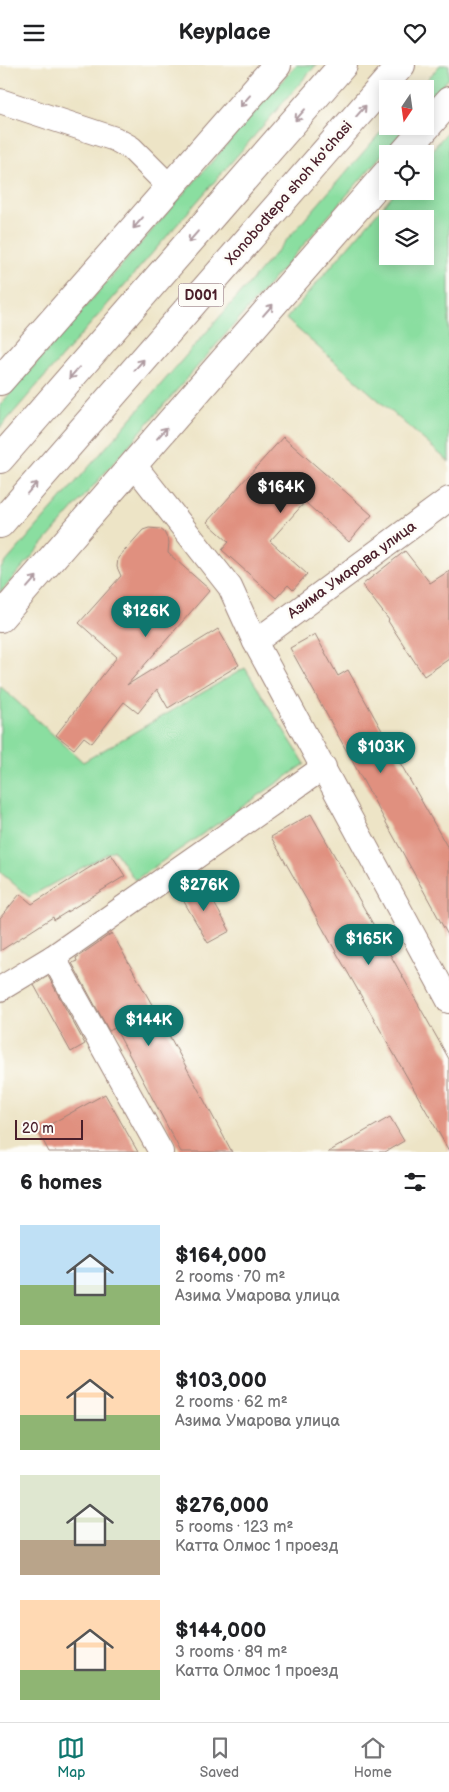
<!DOCTYPE html>
<meta charset="utf-8">
<style>
:root{--surface:#fff;--page:#f6f6f6;--text:#202124;--muted:#757577;--line:#e0e0e0;--accent:#0f766e}
body{margin:0;font-family:"Balsamiq Sans",sans-serif;background:var(--page);color:var(--text);height:100vh;display:flex;flex-direction:column;font-size:19px;white-space:nowrap}
*{box-sizing:border-box;margin:0}
p{font-size:16px;color:var(--muted)}
.icon{flex:none;width:28px;height:28px;fill:none;stroke:currentColor;stroke-width:2;stroke-linecap:round;stroke-linejoin:round}
.map{position:relative;height:1087px;overflow:hidden}
.sheet{display:flex;flex-direction:column;background:var(--surface);flex:1}
.sheet>*{flex:none}
.needle{width:32px;rotate:193deg}
.tools{position:absolute;left:379px;top:15px;display:grid;gap:10px}
.tools a{display:grid;place-items:center;width:55px;height:55px;border-radius:0px;background:var(--surface);box-shadow:0 2px 12px #0003;font-size:25px}
.scale{position:absolute;left:15px;bottom:12px;width:68px;box-sizing:border-box;padding-left:5px;border:2px solid #4a1f2b;border-top:0;font-size:14px;line-height:18px;white-space:nowrap;color:#4a1f2b;-webkit-text-stroke:4px #fdfcf7;paint-order:stroke}
.price{position:absolute;translate:-50% -42px;padding:0 11px;border-radius:18px;background:var(--accent);color:#fff;font-size:16px;line-height:32px;filter:drop-shadow(0 1px 2px #0008)}
.price::after{content:'';position:absolute;left:50%;top:30px;width:15px;height:11px;margin-left:-8px;background:inherit;clip-path:polygon(0 0,100% 0,50% 100%)}
.price.selected{background:#222;color:#fff}
ul{padding:0;list-style:none}
li{display:flex;align-items:center;gap:15px;height:125px;padding:0 20px}
li span{display:grid;place-items:center;flex:none;width:140px;height:100px;border-radius:0px;color:#555}
li>.icon{margin-inline-start:auto}
span .icon{width:60px;height:60px;fill:#fffc;stroke-width:1}
li b{font-size:21px}
h2{display:flex;justify-content:space-between;align-items:center;height:60px;padding:0 20px;font-size:21px}
header{display:flex;justify-content:space-between;align-items:center;height:65px;padding:0 20px;background:var(--surface);font-size:22px;font-weight:700}
.menu{display:flex;justify-content:space-around;align-items:center;height:70px;border-top:1px solid var(--line);background:var(--surface);font-size:14px;color:var(--muted)}
.menu a{display:grid;justify-items:center;gap:2px}
.menu .selected{color:var(--accent)}
.map>svg:first-child{display:block}
.green{fill:#8adea0;stroke:#6a7e66;fill-rule:evenodd}
.building{fill:#e0907f}
.lines{fill:none;stroke-linecap:round;stroke-linejoin:round}
.minor-casing{stroke:#9c8278;stroke-width:26}
.highway-casing{stroke:#9c8278;stroke-width:30}
.minor{stroke:#fff;stroke-width:24}
.highway{stroke:#fff;stroke-width:28}
.oneway{stroke:#ae9aa0}
.labels{text-anchor:middle;dominant-baseline:central;stroke-width:5;stroke-linejoin:round;paint-order:stroke}
.shield{fill:#fdfcf7;stroke:#806168;stroke-width:1}
.shield-label{font-size:14px;font-weight:bold;fill:#4a1f2b}
.street-label{font-size:15px;fill:#4a1f2b;stroke:#fdfcf7}
</style>
<header><svg class="icon" aria-label="menu" viewBox="0 0 24 24"><path d="M4 6h16M4 12h16M4 18h16"/></svg>Keyplace<svg class="icon" aria-label="heart" viewBox="0 0 24 24"><path d="M12 20l-8-8c-3-5 5-10 8-4 3-6 11-1 8 4z"/></svg></header>
<div class="map">
<svg width="449" height="1087" viewBox="0 0 449 1087">
<rect width="100%" height="100%" fill="#fdfcf7"/>
<filter id="ink" filterUnits="userSpaceOnUse"><feTurbulence type="fractalNoise" baseFrequency=".02" numOctaves="2"/><feDisplacementMap in="SourceGraphic" scale="10" xChannelSelector="R" yChannelSelector="G"/><feConvolveMatrix kernelMatrix="1 2 1 2 8 2 1 2 1" color-interpolation-filters="sRGB"/></filter>
<filter id="wash" filterUnits="userSpaceOnUse"><feTurbulence type="fractalNoise" baseFrequency=".0096" numOctaves="4" result="noise"/><feDisplacementMap in="SourceGraphic" scale="20" xChannelSelector="R" yChannelSelector="G"/><feGaussianBlur stdDeviation="1.12" result="paint"/><feColorMatrix in="noise" values="0 0 0 0 0 0 0 0 0 0 0 0 0 0 0 0 0 1.4 0 .05"/><feComposite in="paint" operator="in"/></filter>
<g filter="url(#wash)">
<rect width="100%" height="100%" fill="#ede4c6"/>
<g class="green">
<polygon points="296,0 316,0 0,363 0,340"/>
<polygon points="440,0 449,0 449,13 425,40 425,24 419,24"/>
<polygon points="387,60 388,61 407,61 0,528 0,504"/>
<path d="M449,65V397L286,254L396,126H425V93ZM388,154H425V191H388Z"/>
<polygon points="245,603 305,699 135,815 114,785 29,832 0,807 0,621 83,697"/>
</g>
<g id="blocks">
<g class="building">
<polygon points="283,372 372,450 349,477 305,437 270,476 307,509 293,525 288,520 276,533 222,485 229,477 207,457"/>
<polygon points="149,463 160,464 164,467 169,477 168,488 210,525 127,620 218,564 239,600 168,643 157,624 138,648 124,637 92,678 84,672 74,684 56,670 117,592 79,558 121,511 117,502 118,493 143,465"/>
<polygon points="405,486 430,518 449,506 449,594 424,611 388,556 389,555 362,520"/>
<polygon points="315,569 338,611 348,605 449,785 449,872 290,583"/>
<polygon points="311,749 449,994 449,1086 271,772"/>
<polygon points="111,789 125,811 54,855 53,852 0,886 0,853 20,829 32,839"/>
<polygon points="201,815 230,866 208,878 179,828"/>
<polygon points="112,868 170,972 232,1087 181,1087 115,963 109,966 72,898 77,896 76,893"/>
<polygon points="48,911 85,979 71,987 34,920"/>
<polygon points="105,1029 138,1087 49,1087 38,1066"/>
<polygon points="390,1052 404,1076 385,1087 328,1087"/>
</g>
</g>
</g>
<g filter="url(#ink)">
<use href="#blocks" fill-opacity="0" stroke="#9c8278" stroke-width="1"/>
<g class="lines">
<defs>
<g id="minor">
<polyline points="0,36 115,74 131,83 170,122"/>
<polyline points="134,400 230,522 255,577 449,936"/>
<polyline points="255,577 449,434"/>
<polyline points="53,892 161,1087"/>
<polyline points="0,924 53,892 324,702"/>
</g>
<g id="highway">
<polyline points="403,89 449,36"/>
<polyline points="0,316 277,0"/>
<polyline points="0,394 343,0"/>
<polyline points="0,459 401,0"/>
<polyline points="0,553 388,107"/>
</g>
</defs>
<use href="#minor" class="minor-casing"/>
<use href="#highway" class="highway-casing"/>
<use href="#minor" class="minor"/>
<use href="#highway" class="highway"/>
</g>
<defs><path id="oneway-shaft" d="M-6 0H5M1.5-3L5.5 0L1.5 3" fill="none" stroke-width="1.6" stroke-linecap="round" stroke-linejoin="round" transform="scale(1.25)"/></defs>
<g class="oneway">
<use href="#oneway-shaft" transform="translate(245 36) rotate(132)"/>
<use href="#oneway-shaft" transform="translate(361 46) rotate(-49)"/>
<use href="#oneway-shaft" transform="translate(300 50) rotate(131)"/>
<use href="#oneway-shaft" transform="translate(138 158) rotate(131)"/>
<use href="#oneway-shaft" transform="translate(193 172) rotate(131)"/>
<use href="#oneway-shaft" transform="translate(268 245) rotate(-49)"/>
<use href="#oneway-shaft" transform="translate(139 300) rotate(-49)"/>
<use href="#oneway-shaft" transform="translate(74 308) rotate(131)"/>
<use href="#oneway-shaft" transform="translate(162 368) rotate(-49)"/>
<use href="#oneway-shaft" transform="translate(32 423) rotate(-49)"/>
<use href="#oneway-shaft" transform="translate(32 517) rotate(-49)"/>
</g>
</g>
<g class="labels">
<rect class="shield" x="178.5" y="218.5" width="45" height="23" rx="4"/>
<g class="shield-label">
<text x="201" y="230">D001</text>
</g>
<g class="street-label">
<text transform="translate(289 128) rotate(-49)">Xonobodtepa shoh ko'chasi</text>
<text transform="translate(352 505) rotate(-36)">Азима Умарова улица</text>
</g>
</g>
</svg>
<div class="tools">
<a><svg class="needle" viewBox="-14 -14 28 28"><path d="M0-13l5 13h-10z" fill="#e53935"/><path d="M0 13l5-13h-10z" fill="#757577"/></svg></a>
<a><svg class="icon" aria-label="locate" viewBox="0 0 24 24"><circle cx="12" cy="12" r="6"/><path d="M12 2v4M12 18v4M2 12h4M18 12h4"/></svg></a>
<a><svg class="icon" aria-label="layers" viewBox="0 0 24 24"><path d="M12 4l9 5-9 5-9-5zM3 14l9 5 9-5"/></svg></a>
</div>
<div class="scale">20 m</div>
<b class="price selected" style="left:281px;top:449px">$164K</b>
<b class="price" style="left:146px;top:573px">$126K</b>
<b class="price" style="left:381px;top:709px">$103K</b>
<b class="price" style="left:204px;top:847px">$276K</b>
<b class="price" style="left:369px;top:901px">$165K</b>
<b class="price" style="left:149px;top:982px">$144K</b>
</div>
<section class="sheet">
<h2>6 homes<svg class="icon" aria-label="filters" viewBox="0 0 24 24"><path d="M4 7h16M4 17h16"/><circle cx="9" cy="7" r="2"/><circle cx="15" cy="17" r="2"/></svg></h2>
<ul>
<li><span style="background:linear-gradient(#bfe0f5 60%,#8fb573 0)"><svg class="icon" aria-label="home" viewBox="0 0 24 24"><path d="M3 11l9-7 9 7M6 9v11h12V9"/></svg></span><div><b>$164,000</b><p>2 rooms · 70 m²</p><p>Азима Умарова улица</p></div></li>
<li><span style="background:linear-gradient(#ffd9b3 65%,#8fb573 0)"><svg class="icon" aria-label="home" viewBox="0 0 24 24"><path d="M3 11l9-7 9 7M6 9v11h12V9"/></svg></span><div><b>$103,000</b><p>2 rooms · 62 m²</p><p>Азима Умарова улица</p></div></li>
<li><span style="background:linear-gradient(#dfe7d0 65%,#b9a48a 0)"><svg class="icon" aria-label="home" viewBox="0 0 24 24"><path d="M3 11l9-7 9 7M6 9v11h12V9"/></svg></span><div><b>$276,000</b><p>5 rooms · 123 m²</p><p>Катта Олмос 1 проезд</p></div></li>
<li><span style="background:linear-gradient(#ffd9b3 70%,#8fb573 0)"><svg class="icon" aria-label="home" viewBox="0 0 24 24"><path d="M3 11l9-7 9 7M6 9v11h12V9"/></svg></span><div><b>$144,000</b><p>3 rooms · 89 m²</p><p>Катта Олмос 1 проезд</p></div></li>
</ul>
</section>
<nav class="menu">
<a class="selected"><svg class="icon" aria-label="map" viewBox="0 0 24 24"><path d="M3 6l6-2 6 2 6-2v14l-6 2-6-2-6 2zM9 4v14M15 6v14"/></svg>Map</a>
<a><svg class="icon" aria-label="saved" viewBox="0 0 24 24"><path d="M7 4h10v16l-5-4-5 4z"/></svg>Saved</a>
<a><svg class="icon" aria-label="home" viewBox="0 0 24 24"><path d="M3 11l9-7 9 7M6 9v11h12V9"/></svg>Home</a>
</nav>
